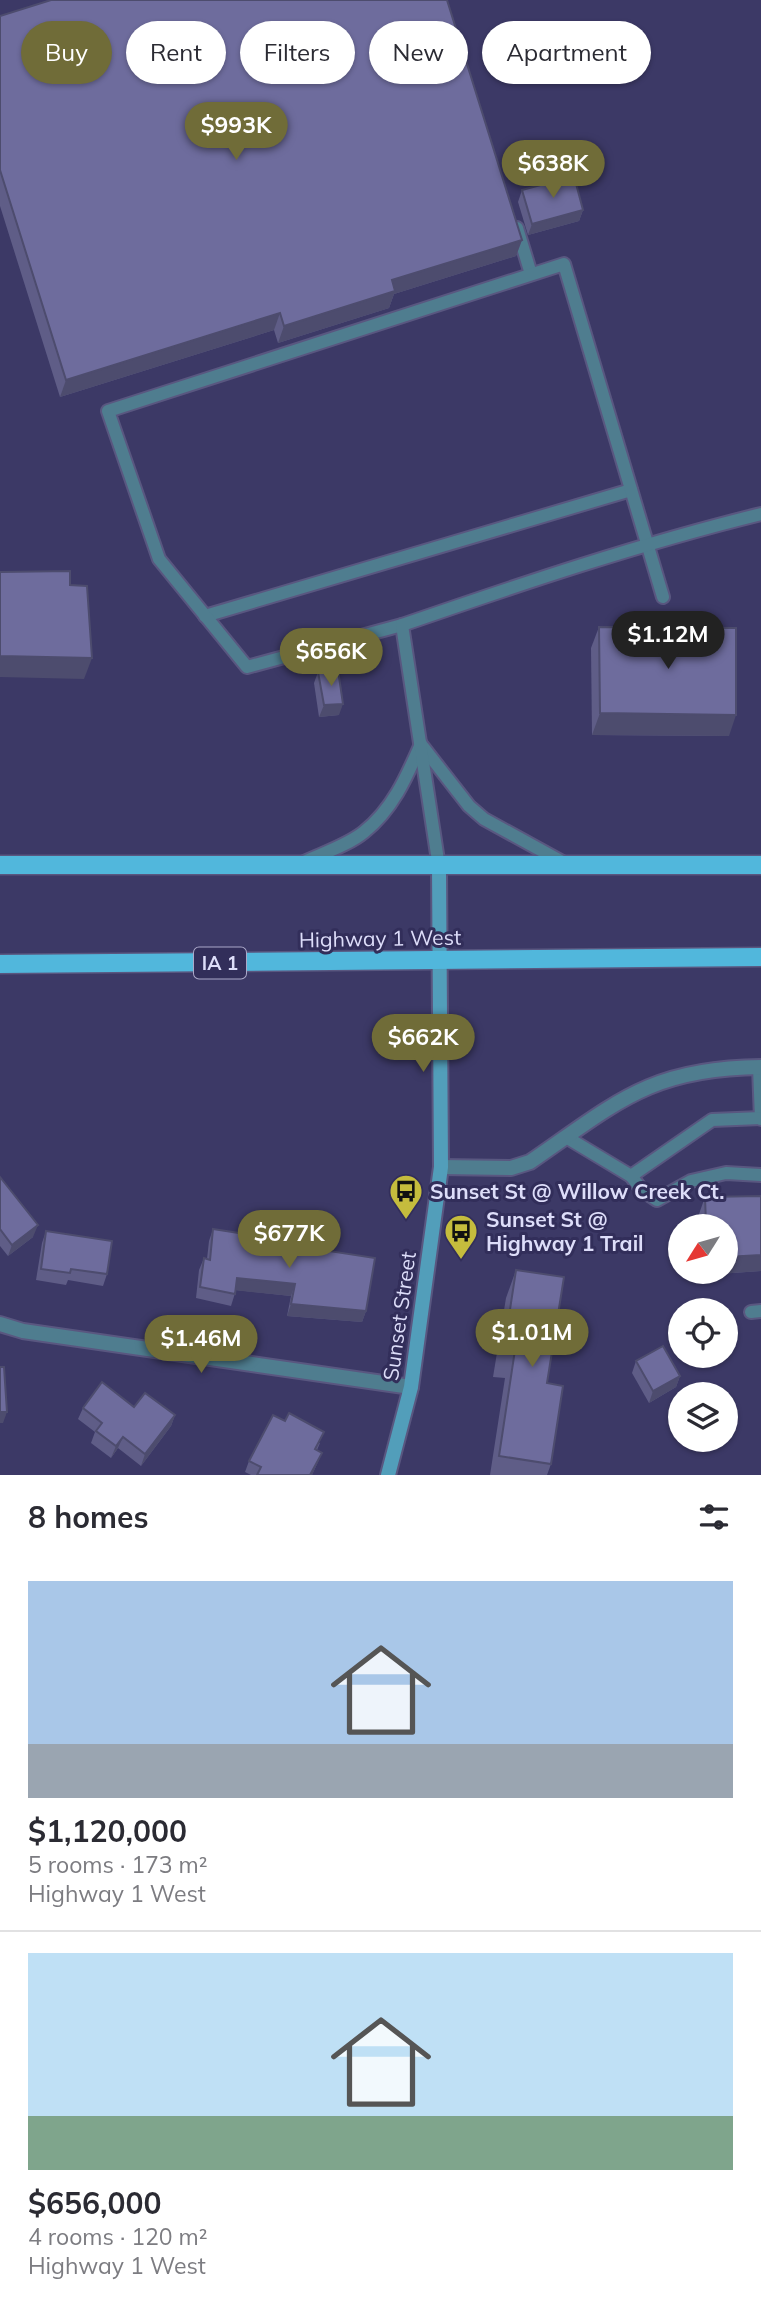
<!DOCTYPE html>
<meta charset="utf-8">
<style>
:root{--surface:#fff;--page:#f2f2f3;--text:#2b2b33;--muted:#7c7c81;--line:#e1e1e2;--accent:#706c38}
body{margin:0;font-family:Mulish,sans-serif;background:var(--page);color:var(--text);height:100vh;display:flex;flex-direction:column;font-size:26px;white-space:nowrap}
*{box-sizing:border-box;margin:0}
p{font-size:23px;color:var(--muted)}
.icon{flex:none;width:38px;height:38px;fill:none;stroke:currentColor;stroke-width:2;stroke-linecap:round;stroke-linejoin:round}
.map{position:relative;height:1475px;overflow:hidden}
.sheet{display:flex;flex-direction:column;background:var(--surface);flex:1}
.sheet>*{flex:none}
.hud{position:absolute;left:21px;top:21px;width:719px;height:63px;display:flex;gap:14px}
.needle{width:46px;rotate:233deg}
.controls{position:absolute;left:668px;top:1214px;display:grid;gap:14px}
.controls a{display:grid;place-items:center;width:70px;height:70px;border-radius:50%;background:var(--surface);box-shadow:0 2px 5px #0004;font-size:35px}
.price{position:absolute;translate:-50% -60px;padding:0 16px;border-radius:24px;background:var(--accent);color:#fff;font-size:23px;line-height:46px;filter:drop-shadow(0 2px 4px #0008)}
.price::after{content:'';position:absolute;left:50%;top:42px;width:21px;height:16px;margin-left:-10px;background:inherit;clip-path:polygon(0 0,100% 0,50% 100%)}
.price.selected{background:#222;color:#fff}
ul{padding:0;list-style:none}
li{display:grid;align-content:center;gap:14px;height:371px;padding:0 28px}
li+li{border-top:2px solid var(--line)}
li span{display:grid;place-items:center;height:217px;border-radius:0px;color:#555}
li>.icon{margin-inline-start:auto}
span .icon{width:126px;height:126px;fill:#fffc;stroke-width:1}
li b{font-size:30px}
h2{display:flex;justify-content:space-between;align-items:center;height:84px;padding:0 28px;font-size:30px}
.tag{padding:0 24px;border-radius:32px;background:var(--surface);box-shadow:0 2px 5px #0004;font-size:24px;line-height:63px}
.tag.selected{background:var(--accent);color:#fff}
.map>svg:first-child{display:block}
.lines{fill:none;stroke-linecap:round;stroke-linejoin:round}
.lane-casing{stroke:#595780;stroke-width:16}
.street-casing{stroke:#595780;stroke-width:18}
.secondary-casing{stroke:#595780;stroke-width:18}
.primary-casing{stroke:#595780;stroke-width:21}
.lane{stroke:#4f7d8f;stroke-width:12}
.street{stroke:#4f7d8f;stroke-width:14}
.secondary{stroke:#529eba;stroke-width:14}
.primary{stroke:#51b7dc;stroke-width:18}
.wall{fill:#5f5d87}
.shaded-wall{fill:#4d4c6e}
.building{fill:#6e6c9d;stroke:#4d4c6e;stroke-width:2}
.labels{text-anchor:middle;dominant-baseline:central;stroke-width:6;stroke-linejoin:round;paint-order:stroke}
.shield{fill:#322e5a;stroke:#aaa8c9;stroke-width:2}
.shield-label{font-size:19px;font-weight:bold;fill:#ddddf9}
.street-label{font-size:21px;fill:#ddddf9;stroke:#322e5a}
.poi-label{font-size:21px;font-weight:bold;fill:#ddddf9;stroke:#322e5a;text-anchor:start}
</style>
<div class="map">
<svg width="761" height="1475" viewBox="0 0 761 1475">
<rect width="100%" height="100%" fill="#3c3966"/>
<g class="lines">
<defs>
<g id="lane">
<polyline points="517,228 531,274"/>
<polyline points="205,616 631,490"/>
<polyline points="402,625 247,667 159,559 108,411 564,264 663,597"/>
<polyline points="423,747 469,806 484,819 566,864"/>
<path d="M300,864C320,854 347,846 364,832C393,809 407,776 421,744"/>
<path d="M439,867L402,625C521,584 639,544 761,514"/>
<polyline points="759,1067 761,1119"/>
<polyline points="566,1137 631,1176 642,1190 657,1200 691,1181 726,1173 761,1175"/>
<polyline points="631,1176 712,1120 761,1118"/>
<polyline points="751,1312 761,1311"/>
</g>
<g id="street">
<path d="M441,1167L511,1168L530,1162C616,1103 650,1068 761,1067"/>
<polyline points="0,1324 23,1331 411,1387"/>
</g>
<polyline id="secondary" points="388,1475 411,1387 441,1167 439,867"/>
<g id="primary">
<polyline points="0,865 761,865"/>
<polyline points="0,964 761,957"/>
</g>
</defs>
<use href="#lane" class="lane-casing"/>
<use href="#street" class="street-casing"/>
<use href="#secondary" class="secondary-casing"/>
<use href="#primary" class="primary-casing"/>
<use href="#lane" class="lane"/>
<use href="#street" class="street"/>
<use href="#secondary" class="secondary"/>
<use href="#primary" class="primary"/>
</g>
<g class="wall">
<polygon points="0,16 522,240 516,256 394,294 389,308 278,343 274,330 60,397 0,206"/>
<polygon points="522,190 583,210 579,221 528,235 518,202"/>
<polygon points="599,627 729,736 592,735 591,648"/>
<polygon points="318,672 339,715 319,717 314,683"/>
<polygon points="0,1177 33,1237 8,1256 0,1246"/>
<polygon points="761,1196 761,1271 704,1275 704,1272 726,1272 726,1227 692,1227 693,1224 699,1224 699,1214 705,1197"/>
<polygon points="213,1229 277,1243 366,1311 362,1322 287,1316 291,1296 236,1290 231,1306 196,1298 199,1270 204,1258 207,1259 209,1241"/>
<polygon points="46,1231 107,1274 103,1286 68,1280 66,1285 36,1280 42,1243"/>
<polygon points="516,1270 547,1383 551,1464 547,1475 490,1475 505,1378 493,1377 506,1298"/>
<polygon points="636,1361 680,1376 676,1387 649,1403 632,1373"/>
<polygon points="134,1407 175,1415 171,1426 141,1466 118,1448 111,1458 91,1443 95,1432 78,1419 83,1408"/>
<polygon points="320,1443 317,1450 322,1453 312,1475 251,1475 245,1472 249,1461"/>
</g>
<g class="shaded-wall">
<polygon points="583,210 579,221 528,235 532,224"/>
<polygon points="522,240 516,256 394,294 389,308 278,343 284,326 392,280"/>
<polygon points="280,313 274,330 60,397 66,380"/>
<polygon points="0,656 92,658 84,679 0,677"/>
<polygon points="343,704 339,715 319,717 324,705"/>
<polygon points="600,713 736,715 729,736 592,735"/>
<polygon points="38,1225 33,1237 8,1256 12,1245"/>
<polygon points="761,1255 761,1271 704,1275 705,1272 726,1272 726,1257"/>
<polygon points="237,1278 295,1284 291,1296 233,1290"/>
<polygon points="291,1304 366,1311 362,1322 287,1316"/>
<polygon points="680,1376 676,1387 649,1403 653,1391"/>
<polygon points="0,1412 7,1412 3,1423 0,1423"/>
<polygon points="175,1415 171,1426 141,1466 145,1454"/>
<polygon points="123,1437 118,1448 111,1458 116,1446"/>
<polygon points="322,1453 312,1475 310,1475"/>
</g>
<g class="building">
<polygon points="51,0 447,0 522,240 392,280 395,291 284,326 280,313 66,380 0,170 0,16"/>
<polygon points="574,176 583,210 532,224 522,190"/>
<polygon points="70,571 70,585 87,586 92,658 0,656 0,572"/>
<polygon points="599,627 736,628 736,715 600,713"/>
<polygon points="338,670 343,704 324,705 318,672"/>
<polygon points="0,1177 38,1225 12,1245 0,1229"/>
<polygon points="761,1196 761,1255 726,1257 726,1227 693,1227 693,1224 706,1224 705,1197"/>
<polygon points="213,1229 278,1239 277,1243 375,1258 366,1311 291,1304 295,1284 237,1278 235,1294 200,1287 204,1258 210,1260"/>
<polygon points="46,1231 112,1241 107,1274 71,1269 70,1273 41,1269"/>
<polygon points="516,1270 564,1277 547,1383 563,1386 551,1464 499,1456 515,1350 504,1349"/>
<polygon points="663,1346 680,1376 653,1391 636,1361"/>
<polygon points="0,1367 4,1367 7,1412 0,1412"/>
<polygon points="102,1382 134,1407 145,1393 175,1415 145,1454 123,1437 116,1446 96,1431 102,1423 83,1408"/>
<polygon points="289,1413 324,1432 315,1449 322,1453 310,1475 257,1475 261,1467 249,1461 273,1415 285,1421"/>
</g>
<defs>
<symbol id="bus-pin" viewBox="-11 -11 22 30"><path d="M0 17L-7.5 6A9.5 9.5 0 1 1 7.5 6Z" fill="#c5bc3d" stroke="#322e5a"/><path d="M-5-6H5V4H4V6H2V4H-2V6H-4V4H-5ZM-3.5-4V0h7V-4ZM-3.5 1.2v1.5H-2V1.2ZM2 1.2v1.5H3.5V1.2Z" fill="#111"/></symbol>
</defs>
<g fill-rule="evenodd">
<use href="#bus-pin" x="387" y="1172" width="38" height="52"/>
<use href="#bus-pin" x="442" y="1212" width="38" height="52"/>
</g>
<g class="labels">
<rect class="shield" x="194" y="947.5" width="52" height="31" rx="5"/>
<g class="shield-label">
<text x="220" y="963">IA 1</text>
</g>
<g class="street-label">
<text transform="translate(380 938) rotate(-1)">Highway 1 West</text>
<text transform="translate(399 1316) rotate(-82)">Sunset Street</text>
</g>
<g class="poi-label">
<text x="430" y="1191">Sunset St @ Willow Creek Ct.</text>
<text x="486" y="1219">Sunset St @<tspan x="486" dy="24">Highway 1 Trail</tspan></text>
</g>
</g>
</svg>
<div class="controls">
<a><svg class="needle" viewBox="-14 -14 28 28"><path d="M0-13l5 13h-10z" fill="#e53935"/><path d="M0 13l5-13h-10z" fill="#7c7c81"/></svg></a>
<a><svg class="icon" aria-label="locate" viewBox="0 0 24 24"><circle cx="12" cy="12" r="6"/><path d="M12 2v4M12 18v4M2 12h4M18 12h4"/></svg></a>
<a><svg class="icon" aria-label="layers" viewBox="0 0 24 24"><path d="M12 4l9 5-9 5-9-5zM3 14l9 5 9-5"/></svg></a>
</div>
<b class="price" style="left:236px;top:162px">$993K</b>
<b class="price" style="left:553px;top:200px">$638K</b>
<b class="price selected" style="left:668px;top:671px">$1.12M</b>
<b class="price" style="left:331px;top:688px">$656K</b>
<b class="price" style="left:423px;top:1074px">$662K</b>
<b class="price" style="left:289px;top:1270px">$677K</b>
<b class="price" style="left:532px;top:1369px">$1.01M</b>
<b class="price" style="left:201px;top:1375px">$1.46M</b>
<div class="hud">
<a class="tag selected">Buy</a>
<a class="tag">Rent</a>
<a class="tag">Filters</a>
<a class="tag">New</a>
<a class="tag">Apartment</a>
</div>
</div>
<section class="sheet">
<h2>8 homes<svg class="icon" aria-label="filters" viewBox="0 0 24 24"><path d="M4 7h16M4 17h16"/><circle cx="9" cy="7" r="2"/><circle cx="15" cy="17" r="2"/></svg></h2>
<ul>
<li><span style="background:linear-gradient(#a9c7e8 75%,#9aa5b1 0)"><svg class="icon" aria-label="home" viewBox="0 0 24 24"><path d="M3 11l9-7 9 7M6 9v11h12V9"/></svg></span><div><b>$1,120,000</b><p>5 rooms · 173 m²</p><p>Highway 1 West</p></div></li>
<li><span style="background:linear-gradient(#bfe0f5 75%,#7fa58c 0)"><svg class="icon" aria-label="home" viewBox="0 0 24 24"><path d="M3 11l9-7 9 7M6 9v11h12V9"/></svg></span><div><b>$656,000</b><p>4 rooms · 120 m²</p><p>Highway 1 West</p></div></li>
</ul>
</section>
